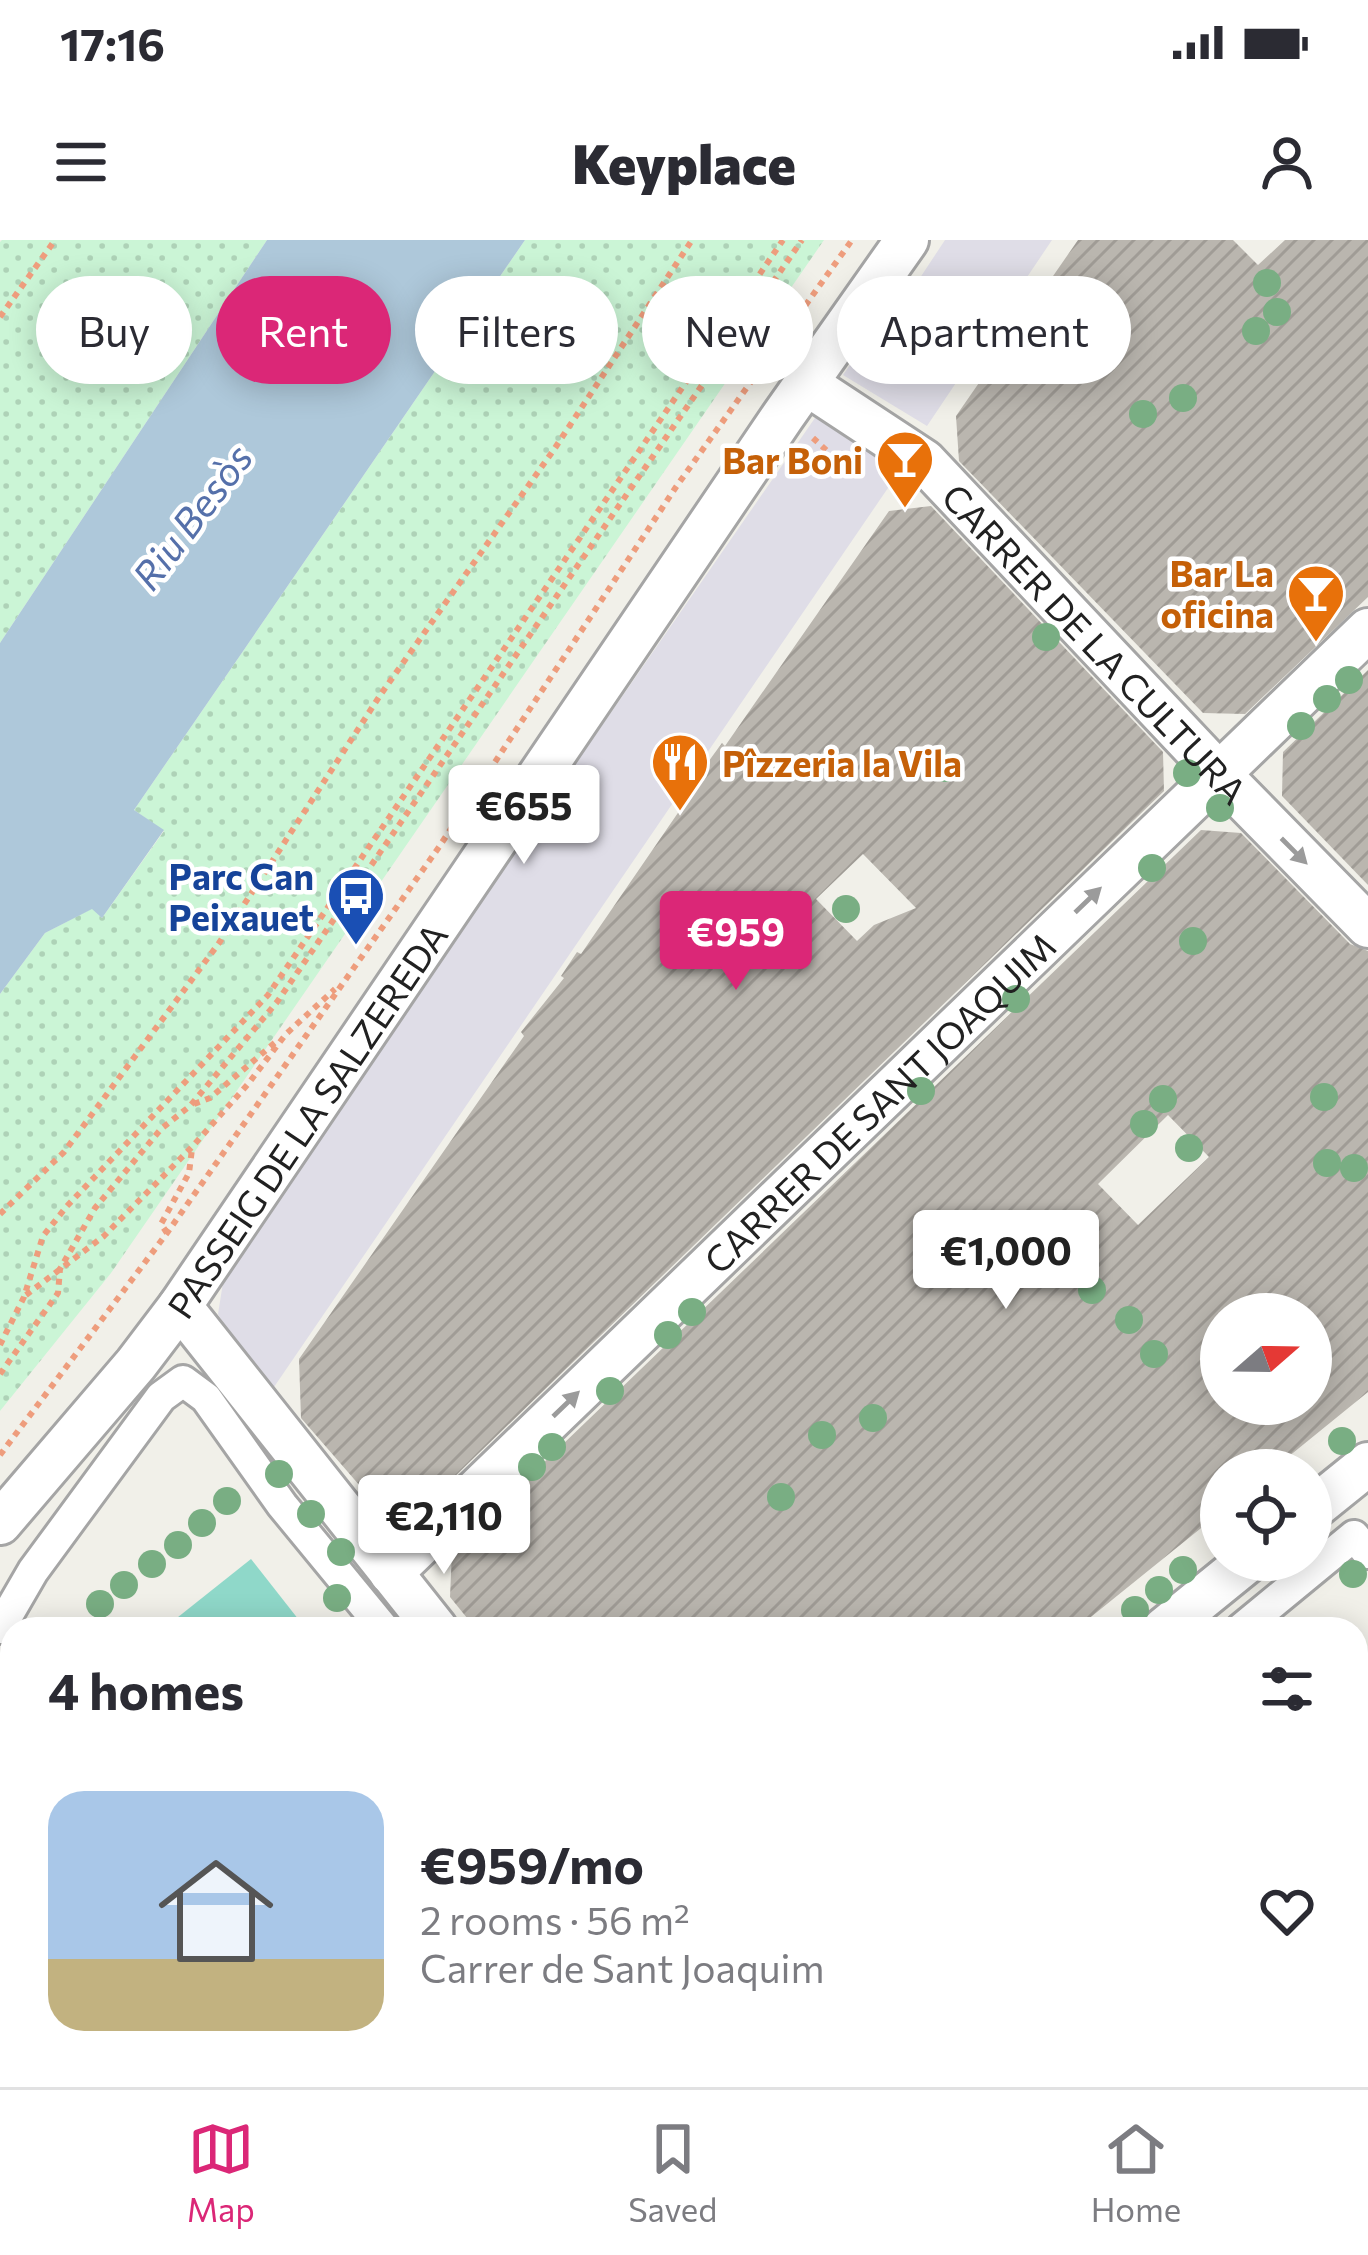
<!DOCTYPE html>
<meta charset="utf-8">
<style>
:root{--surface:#fff;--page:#f2f2f3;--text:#2b2b33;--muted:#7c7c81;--line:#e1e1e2;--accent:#db2777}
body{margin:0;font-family:Commissioner,sans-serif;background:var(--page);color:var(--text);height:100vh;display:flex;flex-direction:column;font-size:45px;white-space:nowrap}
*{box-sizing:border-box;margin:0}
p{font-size:39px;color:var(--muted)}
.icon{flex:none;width:66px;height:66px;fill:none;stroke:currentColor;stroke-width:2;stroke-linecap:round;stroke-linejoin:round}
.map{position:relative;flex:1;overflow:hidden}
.drawer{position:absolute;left:0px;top:1377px;width:1368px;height:471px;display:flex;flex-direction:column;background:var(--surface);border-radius:36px 36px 0 0;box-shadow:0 6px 30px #0003}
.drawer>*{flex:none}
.hud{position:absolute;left:36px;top:36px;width:1296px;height:108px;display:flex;gap:24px}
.needle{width:78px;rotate:70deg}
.buttons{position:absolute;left:1200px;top:1053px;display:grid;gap:24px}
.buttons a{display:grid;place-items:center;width:132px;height:132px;border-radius:50%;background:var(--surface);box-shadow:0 6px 30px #0003;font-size:60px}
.price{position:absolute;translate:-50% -102px;padding:0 27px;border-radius:12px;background:#fff;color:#222;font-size:39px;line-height:78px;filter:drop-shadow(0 3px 6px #0008)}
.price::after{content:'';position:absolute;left:50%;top:72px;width:36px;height:27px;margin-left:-18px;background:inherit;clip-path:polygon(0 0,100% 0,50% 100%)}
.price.on{background:var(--accent);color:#fff}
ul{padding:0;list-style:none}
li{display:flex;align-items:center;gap:36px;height:300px;padding:0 48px}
li span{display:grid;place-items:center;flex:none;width:336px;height:240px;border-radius:36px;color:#555}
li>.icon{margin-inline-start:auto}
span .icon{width:144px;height:144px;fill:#fffc;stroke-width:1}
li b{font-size:51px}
h2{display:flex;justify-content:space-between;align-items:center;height:144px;padding:0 48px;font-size:51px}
.tag{padding:0 42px;border-radius:54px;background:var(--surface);box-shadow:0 6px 30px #0003;font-size:42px;line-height:108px}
.tag.on{background:var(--accent);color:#fff}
.status{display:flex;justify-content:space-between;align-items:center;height:84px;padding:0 60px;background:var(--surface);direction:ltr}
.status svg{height:33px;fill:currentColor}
header{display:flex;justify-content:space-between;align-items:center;height:156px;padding:0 48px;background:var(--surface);font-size:54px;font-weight:800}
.dock{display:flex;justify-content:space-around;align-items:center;height:168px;border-top:3px solid var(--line);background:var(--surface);font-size:33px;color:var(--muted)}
.dock a{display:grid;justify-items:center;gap:6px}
.dock .on{color:var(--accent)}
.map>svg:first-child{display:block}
.education{fill:#f9fde6}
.park{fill:url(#park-dots)}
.pitch{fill:#8fd8c9}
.plaza{fill:#dfdde7}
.water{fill:#aec8da}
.building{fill:url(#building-hatch);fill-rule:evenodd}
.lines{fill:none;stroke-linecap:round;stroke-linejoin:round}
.pedestrian-casing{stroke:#a5a5a5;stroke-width:36}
.minor-casing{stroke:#a5a5a5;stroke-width:48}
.path{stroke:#ee9d7d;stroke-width:6;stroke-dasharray:6 6;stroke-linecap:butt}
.pedestrian{stroke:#fff;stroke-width:30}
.minor{stroke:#fff;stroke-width:42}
.tree{fill:#79ae83}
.oneway{fill:#9b9b9b}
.labels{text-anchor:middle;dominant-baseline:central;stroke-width:9;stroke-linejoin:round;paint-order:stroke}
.food-label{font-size:36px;font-weight:bold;fill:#c56008;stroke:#fff;text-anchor:end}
.street-label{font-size:36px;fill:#212121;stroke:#fff}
.transit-label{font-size:36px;font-weight:bold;fill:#164399;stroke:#fff;text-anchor:end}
.water-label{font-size:39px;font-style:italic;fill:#5570aa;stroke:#fff}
</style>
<div class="status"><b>17:16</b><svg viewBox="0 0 49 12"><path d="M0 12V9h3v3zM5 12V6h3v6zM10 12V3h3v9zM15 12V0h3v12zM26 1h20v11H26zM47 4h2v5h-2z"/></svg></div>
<header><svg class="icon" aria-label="menu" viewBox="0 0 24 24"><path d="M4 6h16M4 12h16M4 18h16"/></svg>Keyplace<svg class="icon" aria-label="person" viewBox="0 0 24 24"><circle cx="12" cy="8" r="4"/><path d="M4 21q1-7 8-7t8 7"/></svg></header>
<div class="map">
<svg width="1368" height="1847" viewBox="0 0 1368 1847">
<defs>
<pattern id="park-dots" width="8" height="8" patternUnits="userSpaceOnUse" patternTransform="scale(3)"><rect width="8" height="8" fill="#cbf5d6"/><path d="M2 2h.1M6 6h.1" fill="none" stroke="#aed2b7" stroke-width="1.8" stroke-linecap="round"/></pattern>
<pattern id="building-hatch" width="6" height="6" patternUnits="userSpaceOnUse" patternTransform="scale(3)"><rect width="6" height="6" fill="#bab6af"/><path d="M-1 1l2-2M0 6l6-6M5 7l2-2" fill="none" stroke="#a09c96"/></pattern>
</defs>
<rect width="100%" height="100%" fill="#f1f0e9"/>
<polygon class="education" points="24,1836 597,1836 591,1847 12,1847"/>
<g class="park">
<polygon points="2,0 267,0 0,403 0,2"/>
<polygon points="525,0 824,0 111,1033 0,1171 0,754 45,693 93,668 102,678 164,591 134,570"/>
</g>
<g class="pitch">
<polygon points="251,1319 306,1389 163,1389"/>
<polygon points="350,1836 491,1836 482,1847 341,1847"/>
</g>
<g class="plaza">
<polygon points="945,0 1052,0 927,186 843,135 866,102 875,106"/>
<polygon points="817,175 903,226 272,1150 243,1121 218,1074 225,1030"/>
</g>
<polygon class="water" points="267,0 525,0 134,570 164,590 102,678 92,669 45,693 0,754 0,403"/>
<g class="building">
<polygon points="1078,0 1233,0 1258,25 1285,0 1368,0 1368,357 1245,474 1203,473 959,221 956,176"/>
<path d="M931,266L1163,512L1164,551L419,1271L380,1269L301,1178L299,1119L524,796L521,792L564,738L561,736L577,712L581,714L706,532L703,529L722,503L725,506L889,271ZM863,614L916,668L874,685L857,701L816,659Z"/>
<polygon points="1368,430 1368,645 1282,556 1283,512"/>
<path d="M1201,590L1241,593L1350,704L1368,711V1152L1272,1230H1221V1272L1076,1389H476L450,1357L452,1311ZM1168,875L1209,917L1138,985L1098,944ZM1221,1074H1311V1164H1221Z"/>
</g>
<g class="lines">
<defs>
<g id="pedestrian">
<polyline points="0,1388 33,1331 161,1157 183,1141 206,1158 282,1265 384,1389"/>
<polyline points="1241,1389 1354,1296 1368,1313"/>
<polyline points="1203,1836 1223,1847"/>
<polyline points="12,1847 24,1836"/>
</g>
<g id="minor">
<path id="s1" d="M807,144L924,221L1219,534L1368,686"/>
<polyline points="180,1066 436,1389"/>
<polyline points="1311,1270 1368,1224"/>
<path id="s2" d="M0,1283L136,1124L180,1066L783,176L907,0"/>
<path id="s3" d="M391,1333L1368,390"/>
<polyline points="1164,1389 1249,1320"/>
<polyline points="790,1836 799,1847"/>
<polyline points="1138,1836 1158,1847"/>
<polyline points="663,1847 670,1836"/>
<polyline points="983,1847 988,1836"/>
</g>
</defs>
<use href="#pedestrian" class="pedestrian-casing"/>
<use href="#minor" class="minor-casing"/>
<g class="path">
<polyline points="0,77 55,0"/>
<polyline points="813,198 848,230"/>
<polyline points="194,864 210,858 278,800"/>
<polyline points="0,974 64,912 219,703 381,454 555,208 692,0"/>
<polyline points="167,993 161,984 189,933 192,909"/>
<polyline points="26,1055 104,996 192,907 248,844 286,794 335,749"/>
<polyline points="0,1105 24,1057 43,996 67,966 268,755 783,0"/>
<polyline points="0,1134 58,1053 60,1029 95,968 161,889 190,866 277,762 802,0"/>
<polyline points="0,1215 167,993 439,607 676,247 852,0"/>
</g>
<use href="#pedestrian" class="pedestrian"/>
<use href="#minor" class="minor"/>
</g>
<g class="tree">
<circle cx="1267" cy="43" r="14"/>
<circle cx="1277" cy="72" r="14"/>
<circle cx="1256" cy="91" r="14"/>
<circle cx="1183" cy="158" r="14"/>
<circle cx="1143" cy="174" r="14"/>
<circle cx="1046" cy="397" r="14"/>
<circle cx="1349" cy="440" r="14"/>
<circle cx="1327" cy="459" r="14"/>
<circle cx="1301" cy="486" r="14"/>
<circle cx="945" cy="528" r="14"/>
<circle cx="1187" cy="533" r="14"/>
<circle cx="1220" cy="568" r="14"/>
<circle cx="1152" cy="628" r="14"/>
<circle cx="846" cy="669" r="14"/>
<circle cx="1193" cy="701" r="14"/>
<circle cx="1016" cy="759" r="14"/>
<circle cx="921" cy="851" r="14"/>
<circle cx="1324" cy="857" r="14"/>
<circle cx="1163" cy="859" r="14"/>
<circle cx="1144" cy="884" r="14"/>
<circle cx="1189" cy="908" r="14"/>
<circle cx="1327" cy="923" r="14"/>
<circle cx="1354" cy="928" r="14"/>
<circle cx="1092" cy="1050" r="14"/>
<circle cx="692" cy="1072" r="14"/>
<circle cx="1129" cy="1080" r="14"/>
<circle cx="668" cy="1095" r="14"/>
<circle cx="1154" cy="1114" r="14"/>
<circle cx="610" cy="1151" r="14"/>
<circle cx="873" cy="1178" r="14"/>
<circle cx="822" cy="1195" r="14"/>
<circle cx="1342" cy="1201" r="14"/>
<circle cx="552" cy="1207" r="14"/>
<circle cx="532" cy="1227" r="14"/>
<circle cx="279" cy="1234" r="14"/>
<circle cx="781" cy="1257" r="14"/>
<circle cx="227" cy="1261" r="14"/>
<circle cx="311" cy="1274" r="14"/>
<circle cx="202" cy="1283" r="14"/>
<circle cx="178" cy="1305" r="14"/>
<circle cx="341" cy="1312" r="14"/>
<circle cx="152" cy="1324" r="14"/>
<circle cx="1183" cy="1330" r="14"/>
<circle cx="1353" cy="1334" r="14"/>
<circle cx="124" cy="1345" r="14"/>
<circle cx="1159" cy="1350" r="14"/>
<circle cx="337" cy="1358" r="14"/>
<circle cx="100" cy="1364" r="14"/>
<circle cx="1135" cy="1370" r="14"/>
</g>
<defs><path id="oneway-solid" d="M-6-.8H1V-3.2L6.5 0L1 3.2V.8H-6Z" transform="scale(3)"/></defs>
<g class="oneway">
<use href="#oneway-solid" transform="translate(1294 611) rotate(45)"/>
<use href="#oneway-solid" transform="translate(1088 660) rotate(-44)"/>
<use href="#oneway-solid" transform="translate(566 1164) rotate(-44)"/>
</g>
<defs>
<symbol id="bar-pin" viewBox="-11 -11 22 30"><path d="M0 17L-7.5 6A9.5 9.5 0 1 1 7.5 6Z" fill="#e8710a" stroke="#fff"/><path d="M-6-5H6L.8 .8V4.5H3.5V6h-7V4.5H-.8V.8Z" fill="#fff"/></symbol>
<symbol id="restaurant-pin" viewBox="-11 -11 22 30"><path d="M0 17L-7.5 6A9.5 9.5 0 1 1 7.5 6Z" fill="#e8710a" stroke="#fff"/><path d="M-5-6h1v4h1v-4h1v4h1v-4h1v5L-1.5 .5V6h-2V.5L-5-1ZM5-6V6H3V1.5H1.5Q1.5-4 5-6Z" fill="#fff"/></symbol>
<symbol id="bus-pin" viewBox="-11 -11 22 30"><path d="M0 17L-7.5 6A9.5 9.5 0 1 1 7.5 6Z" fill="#1a4fb4" stroke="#fff"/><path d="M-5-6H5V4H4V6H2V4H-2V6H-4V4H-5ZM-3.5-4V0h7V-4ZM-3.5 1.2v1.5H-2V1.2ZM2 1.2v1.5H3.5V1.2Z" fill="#fff"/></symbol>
</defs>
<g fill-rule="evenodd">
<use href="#bar-pin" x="872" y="186" width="66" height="90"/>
<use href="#bar-pin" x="1283" y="320" width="66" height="90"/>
<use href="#restaurant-pin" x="647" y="489" width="66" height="90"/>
<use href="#bus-pin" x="323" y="623" width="66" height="90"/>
</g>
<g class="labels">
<g class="food-label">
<text x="863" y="219">Bar Boni</text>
<text x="1274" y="332">Bar La<tspan x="1274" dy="41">oficina</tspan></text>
<text x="722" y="522" text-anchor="start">Pîzzeria la Vila</text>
</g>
<g class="street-label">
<text stroke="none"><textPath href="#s1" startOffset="390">CARRER DE LA CULTURA</textPath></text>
<text stroke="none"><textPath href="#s3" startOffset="678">CARRER DE SANT JOAQUIM</textPath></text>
<text stroke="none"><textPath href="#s2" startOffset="507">PASSEIG DE LA SALZEREDA</textPath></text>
</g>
<g class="transit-label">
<text x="314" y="635">Parc Can<tspan x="314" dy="41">Peixauet</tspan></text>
</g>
<g class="water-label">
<text transform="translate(191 276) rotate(-53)">Riu Besòs</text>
</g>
</g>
</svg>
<div class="buttons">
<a><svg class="needle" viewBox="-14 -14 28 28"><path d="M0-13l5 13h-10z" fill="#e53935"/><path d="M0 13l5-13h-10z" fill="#7c7c81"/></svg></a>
<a><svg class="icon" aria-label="locate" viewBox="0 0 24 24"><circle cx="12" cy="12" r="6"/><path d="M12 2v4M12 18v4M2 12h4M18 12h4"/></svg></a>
</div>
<b class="price" style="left:524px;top:627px">€655</b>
<b class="price on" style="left:736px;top:753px">€959</b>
<b class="price" style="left:1006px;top:1072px">€1,000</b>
<b class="price" style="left:444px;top:1337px">€2,110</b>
<div class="hud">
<a class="tag">Buy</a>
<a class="tag on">Rent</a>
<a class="tag">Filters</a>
<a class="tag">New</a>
<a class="tag">Apartment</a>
</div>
<section class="drawer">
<h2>4 homes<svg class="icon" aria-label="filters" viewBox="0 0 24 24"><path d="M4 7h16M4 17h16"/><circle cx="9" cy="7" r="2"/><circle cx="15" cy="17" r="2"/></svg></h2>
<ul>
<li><span style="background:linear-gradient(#a9c7e8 70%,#c2b280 0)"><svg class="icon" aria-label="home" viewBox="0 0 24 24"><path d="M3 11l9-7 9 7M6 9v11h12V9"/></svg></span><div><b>€959/mo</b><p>2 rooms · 56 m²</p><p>Carrer de Sant Joaquim</p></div><svg class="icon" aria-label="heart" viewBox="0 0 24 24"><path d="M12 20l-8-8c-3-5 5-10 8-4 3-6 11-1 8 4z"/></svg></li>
</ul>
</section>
</div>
<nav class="dock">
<a class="on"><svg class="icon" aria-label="map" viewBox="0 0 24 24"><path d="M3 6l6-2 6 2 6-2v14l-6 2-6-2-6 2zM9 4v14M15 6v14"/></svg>Map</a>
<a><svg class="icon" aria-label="saved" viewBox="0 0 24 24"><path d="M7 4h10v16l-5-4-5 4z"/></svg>Saved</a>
<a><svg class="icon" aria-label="home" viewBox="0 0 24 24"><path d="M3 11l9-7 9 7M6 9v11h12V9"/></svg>Home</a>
</nav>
